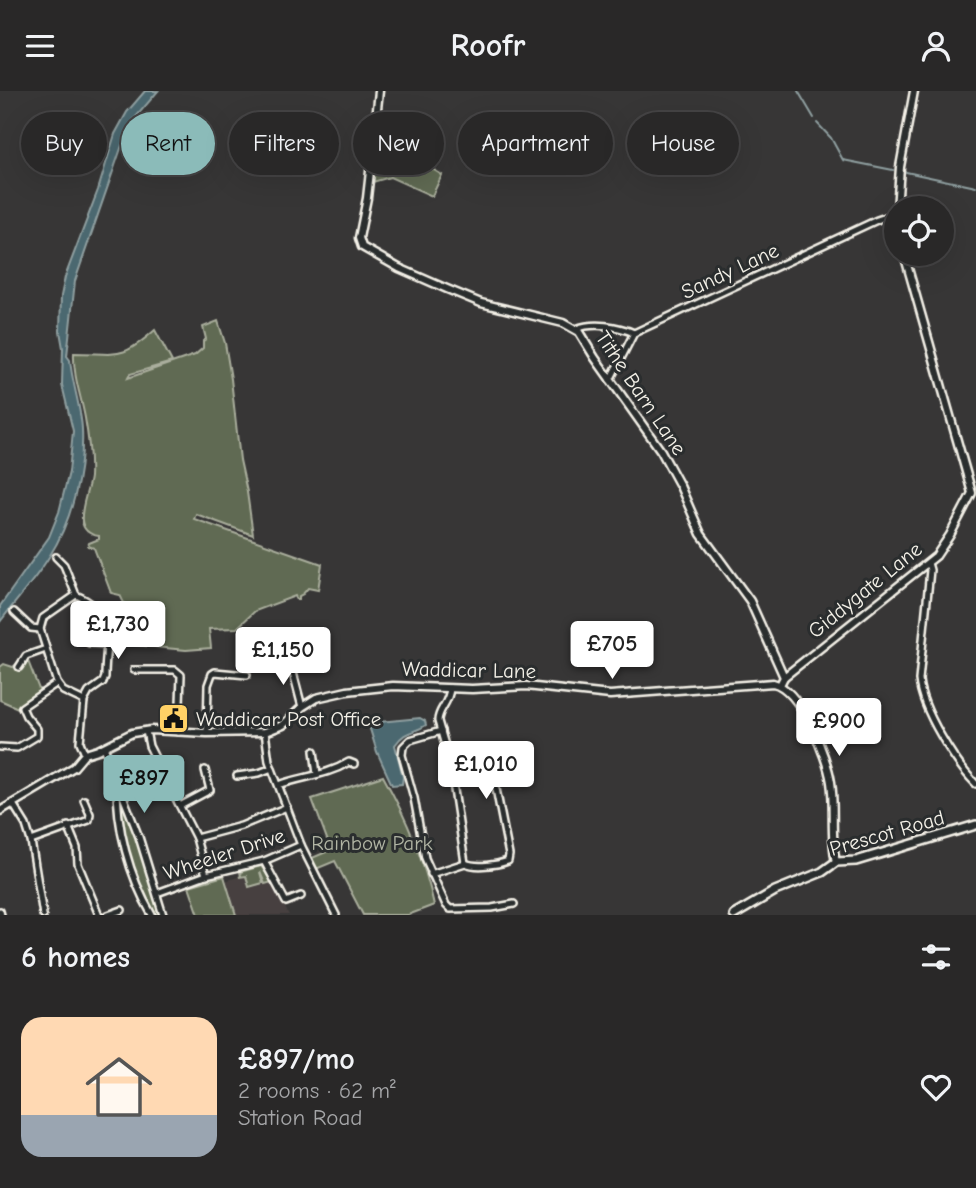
<!DOCTYPE html>
<meta charset="utf-8">
<style>
:root{--surface:#292828;--page:#353434;--text:#f1f3f6;--muted:#a5a6a8;--line:#454445;--accent:#8bbbb9}
body{margin:0;font-family:"Comic Neue",sans-serif;background:var(--page);color:var(--text);height:100vh;display:flex;flex-direction:column;font-size:26px;white-space:nowrap}
*{box-sizing:border-box;margin:0}
p{font-size:23px;color:var(--muted)}
.icon{flex:none;width:38px;height:38px;fill:none;stroke:currentColor;stroke-width:2;stroke-linecap:round;stroke-linejoin:round}
.map{position:relative;height:824px;overflow:hidden}
.details{display:flex;flex-direction:column;background:var(--surface);flex:1}
.details>*{flex:none}
.top-card{position:absolute;left:21px;top:21px;width:934px;height:63px;display:flex;gap:14px}
.buttons{position:absolute;left:884px;top:105px;display:grid;gap:14px}
.buttons a{display:grid;place-items:center;width:70px;height:70px;border-radius:50%;background:var(--surface);box-shadow:0 7px 28px #0002,0 0 0 2px var(--line);font-size:35px}
.price{position:absolute;translate:-50% -60px;padding:0 16px;border-radius:7px;background:#fff;color:#222;font-size:23px;line-height:46px;filter:drop-shadow(0 2px 4px #0008)}
.price::after{content:'';position:absolute;left:50%;top:42px;width:21px;height:16px;margin-left:-10px;background:inherit;clip-path:polygon(0 0,100% 0,50% 100%)}
.price.active{background:var(--accent);color:#111}
ul{padding:0;list-style:none}
li{display:flex;align-items:center;gap:21px;height:175px;padding:0 21px}
li+li{border-top:2px solid var(--line)}
li span{display:grid;place-items:center;flex:none;width:196px;height:140px;border-radius:21px;color:#555}
li>.icon{margin-inline-start:auto}
span .icon{width:84px;height:84px;fill:#fffc;stroke-width:1}
li b{font-size:30px}
h2{display:flex;justify-content:space-between;align-items:center;height:84px;padding:0 21px;font-size:30px}
.pill{padding:0 24px;border-radius:32px;background:var(--surface);box-shadow:0 7px 28px #0002,0 0 0 2px var(--line);font-size:24px;line-height:63px}
.pill.active{background:var(--accent);color:#111}
header{display:flex;justify-content:space-between;align-items:center;height:91px;padding:0 21px;background:var(--surface);font-size:32px;font-weight:800}
.map>svg:first-child{display:block}
.built{fill:#46403f}
.green{fill:#606b52;stroke:#aaae9d;stroke-width:2}
.water{fill:#4c6870;stroke:#8f9fa0;stroke-width:2}
.lines{fill:none;stroke-linecap:round;stroke-linejoin:round}
.stream{stroke:#8f9fa0;stroke-width:2}
.minor-casing{stroke:#f4f1e8;stroke-width:10}
.tertiary-casing{stroke:#f4f1e8;stroke-width:11}
.secondary-casing{stroke:#f4f1e8;stroke-width:12}
.minor{stroke:#2a2d2e;stroke-width:5}
.tertiary{stroke:#2a2d2e;stroke-width:6}
.secondary{stroke:#2a2d2e;stroke-width:7}
.labels{text-anchor:middle;dominant-baseline:central;stroke-width:6;stroke-linejoin:round;paint-order:stroke}
.street-label{font-size:21px;fill:#f4f1e8;stroke:#2a2d2e}
.poi-label{font-size:21px;fill:#f4f1e8;stroke:#2a2d2e;text-anchor:start}
.park-label{font-size:21px;fill:#b1b5a4;stroke:#2a2d2e}
</style>
<header><svg class="icon" aria-label="menu" viewBox="0 0 24 24"><path d="M4 6h16M4 12h16M4 18h16"/></svg>Roofr<svg class="icon" aria-label="person" viewBox="0 0 24 24"><circle cx="12" cy="8" r="4"/><path d="M4 21q1-7 8-7t8 7"/></svg></header>
<div class="map">
<svg width="976" height="824" viewBox="0 0 976 824">
<rect width="100%" height="100%" fill="#373636"/>
<filter id="ink" filterUnits="userSpaceOnUse"><feTurbulence type="fractalNoise" baseFrequency=".0143" numOctaves="2"/><feDisplacementMap in="SourceGraphic" scale="14" xChannelSelector="R" yChannelSelector="G"/><feConvolveMatrix kernelMatrix="1 2 1 2 8 2 1 2 1" color-interpolation-filters="sRGB"/></filter>
<g filter="url(#ink)">
<polygon class="built" points="259,776 264,777 289,824 236,824 225,790 241,785 240,781"/>
<g class="green">
<polygon points="386,50 442,84 432,105 390,86 373,91 375,56"/>
<path d="M218,230L225,252L231,288L240,369L247,401L253,444L196,423L194,428L322,473L318,499L308,497L303,503L299,505V509H297L295,505L255,520L237,537L209,538L211,557L186,559L134,554L131,526L120,504L111,502L94,457L88,455L89,452L99,448V445C68,441 88,405 90,386C91,368 88,344 85,327C81,305 73,285 74,262C118,262 120,270 155,239L172,271L130,283L128,287L195,264L203,257V250L206,248L203,236Z"/>
<polygon points="26,565 40,601 18,617 0,609 0,576 4,573 13,576"/>
<path d="M383,685C406,726 424,768 434,814L408,824H363L335,770L316,778L312,767L331,759L312,708Z"/>
<polygon points="118,691 163,824 153,824 134,782 120,738"/>
<polygon points="261,775 272,791 265,793 260,781 263,792 249,796 246,785 239,786 241,785 240,781"/>
<polygon points="224,785 236,824 199,824 189,795"/>
</g>
<g class="water">
<path d="M145,0H158L135,27L127,40L75,190L67,265L70,269C72,292 81,317 82,338C84,381 72,430 49,466C35,489 16,509 0,531V515L49,446L59,421L69,381L73,340L62,294L63,257L60,240L61,205L65,186L98,99L115,43L127,21Z"/>
<path d="M420,627L425,630L426,634C414,643 406,638 395,654L403,686L402,693L392,694L377,661L370,638L372,633L379,631Z"/>
</g>
<g class="lines">
<g class="stream">
<polyline points="798,0 814,27"/>
<polyline points="817,32 831,47 843,69 893,79"/>
<polyline points="906,81 976,96"/>
</g>
<defs>
<g id="minor">
<path d="M576,238C593,231 618,235 634,242L877,129L895,123"/>
<polyline points="610,289 634,242"/>
<polyline points="56,466 64,474 76,504"/>
<path d="M928,472L930,479L919,589C922,619 955,672 976,693"/>
<path d="M76,504C118,522 105,551 105,586L103,591L89,601L84,610L80,651L85,663"/>
<polyline points="76,504 43,527 40,538 57,592 63,600 84,610"/>
<polyline points="14,521 31,537 40,538"/>
<polyline points="89,552 106,553"/>
<polyline points="290,570 302,616"/>
<polyline points="19,576 26,565 46,558"/>
<polyline points="134,579 175,579 181,584 179,641"/>
<path d="M450,597C449,613 438,618 438,630L450,672L465,772"/>
<polyline points="146,640 149,655 196,747 206,784"/>
<polyline points="441,640 410,649 403,656 402,664 414,707 425,767 446,814 450,818 492,817 514,813"/>
<polyline points="265,641 269,670 301,754 336,824"/>
<polyline points="207,642 208,594 212,583 215,581 247,584"/>
<polyline points="0,656 17,657 37,645 37,638 26,625 22,616 57,592"/>
<polyline points="104,656 139,746 163,824"/>
<polyline points="314,660 317,683"/>
<polyline points="237,685 259,682 272,677"/>
<path d="M117,690C116,736 129,785 152,824"/>
<path d="M279,694C303,685 326,685 349,671L354,673"/>
<polyline points="13,713 26,734 31,750 43,824"/>
<polyline points="180,715 210,699 205,679"/>
<polyline points="68,735 77,757 78,773 99,824"/>
<polyline points="196,747 241,735 287,716"/>
<polyline points="31,750 89,729 90,723 84,709"/>
<polyline points="264,770 286,811 301,805"/>
<path d="M431,783L465,772C476,777 497,774 508,770L509,764L491,672L488,669L483,668L450,672"/>
<polyline points="157,802 206,784 264,770 301,754"/>
<polyline points="0,820 1,824"/>
<polyline points="108,824 122,819"/>
</g>
<g id="tertiary">
<polyline points="379,0 367,107 359,147 362,156 399,177 447,198 481,212 563,232 579,241 595,267 661,360 680,395 701,443 750,510 784,586 780,594"/>
<polyline points="896,133 900,76 914,0"/>
<polyline points="784,586 936,465 950,444 972,402 904,163"/>
<path d="M0,720L74,676L85,663L98,659L132,642L151,639L207,642L265,641L283,634L302,616L316,607L347,600L393,595L472,598L526,595L610,604L773,592C800,598 827,665 831,691C835,717 830,745 836,771"/>
</g>
<polyline id="secondary" points="734,824 775,800 822,781 836,771 856,770 976,734"/>
</defs>
<use href="#minor" class="minor-casing"/>
<use href="#tertiary" class="tertiary-casing"/>
<use href="#secondary" class="secondary-casing"/>
<use href="#minor" class="minor"/>
<use href="#tertiary" class="tertiary"/>
<use href="#secondary" class="secondary"/>
</g>
</g>
<defs>
<symbol id="civic-square" viewBox="-11 -11 22 22"><rect x="-9" y="-9" width="18" height="18" rx="4" fill="#ffd166" stroke="#2a2d2e"/><path d="M-.6-6.5H3V-4.5H.6V-3L4-1V1h2V6H-6V1h2V-1L-.6-3ZM-1.2 2.5V6h2.4V2.5Z" fill="#111"/></symbol>
</defs>
<g fill-rule="evenodd">
<use href="#civic-square" x="156" y="610" width="35" height="35"/>
</g>
<g class="labels">
<g class="street-label">
<text transform="translate(730 180) rotate(-25)">Sandy Lane</text>
<text transform="translate(641 302) rotate(56)">Tithe Barn Lane</text>
<text transform="translate(865 499) rotate(-39)">Giddygate Lane</text>
<text transform="translate(469 579) rotate(1)">Waddicar Lane</text>
<text transform="translate(887 742) rotate(-16)">Prescot Road</text>
<text transform="translate(224 763) rotate(-18)">Wheeler Drive</text>
</g>
<g class="poi-label">
<text x="196" y="628">Waddicar Post Office</text>
</g>
<g class="park-label">
<text x="372" y="752">Rainbow Park</text>
</g>
</g>
</svg>
<div class="buttons">
<a><svg class="icon" aria-label="locate" viewBox="0 0 24 24"><circle cx="12" cy="12" r="6"/><path d="M12 2v4M12 18v4M2 12h4M18 12h4"/></svg></a>
</div>
<b class="price" style="left:118px;top:570px">£1,730</b>
<b class="price" style="left:612px;top:590px">£705</b>
<b class="price" style="left:283px;top:596px">£1,150</b>
<b class="price" style="left:839px;top:667px">£900</b>
<b class="price" style="left:486px;top:710px">£1,010</b>
<b class="price active" style="left:144px;top:724px">£897</b>
<div class="top-card">
<a class="pill">Buy</a>
<a class="pill active">Rent</a>
<a class="pill">Filters</a>
<a class="pill">New</a>
<a class="pill">Apartment</a>
<a class="pill">House</a>
</div>
</div>
<section class="details">
<h2>6 homes<svg class="icon" aria-label="filters" viewBox="0 0 24 24"><path d="M4 7h16M4 17h16"/><circle cx="9" cy="7" r="2"/><circle cx="15" cy="17" r="2"/></svg></h2>
<ul>
<li><span style="background:linear-gradient(#ffd9b3 70%,#9aa5b1 0)"><svg class="icon" aria-label="home" viewBox="0 0 24 24"><path d="M3 11l9-7 9 7M6 9v11h12V9"/></svg></span><div><b>£897/mo</b><p>2 rooms · 62 m²</p><p>Station Road</p></div><svg class="icon" aria-label="heart" viewBox="0 0 24 24"><path d="M12 20l-8-8c-3-5 5-10 8-4 3-6 11-1 8 4z"/></svg></li>
</ul>
</section>
